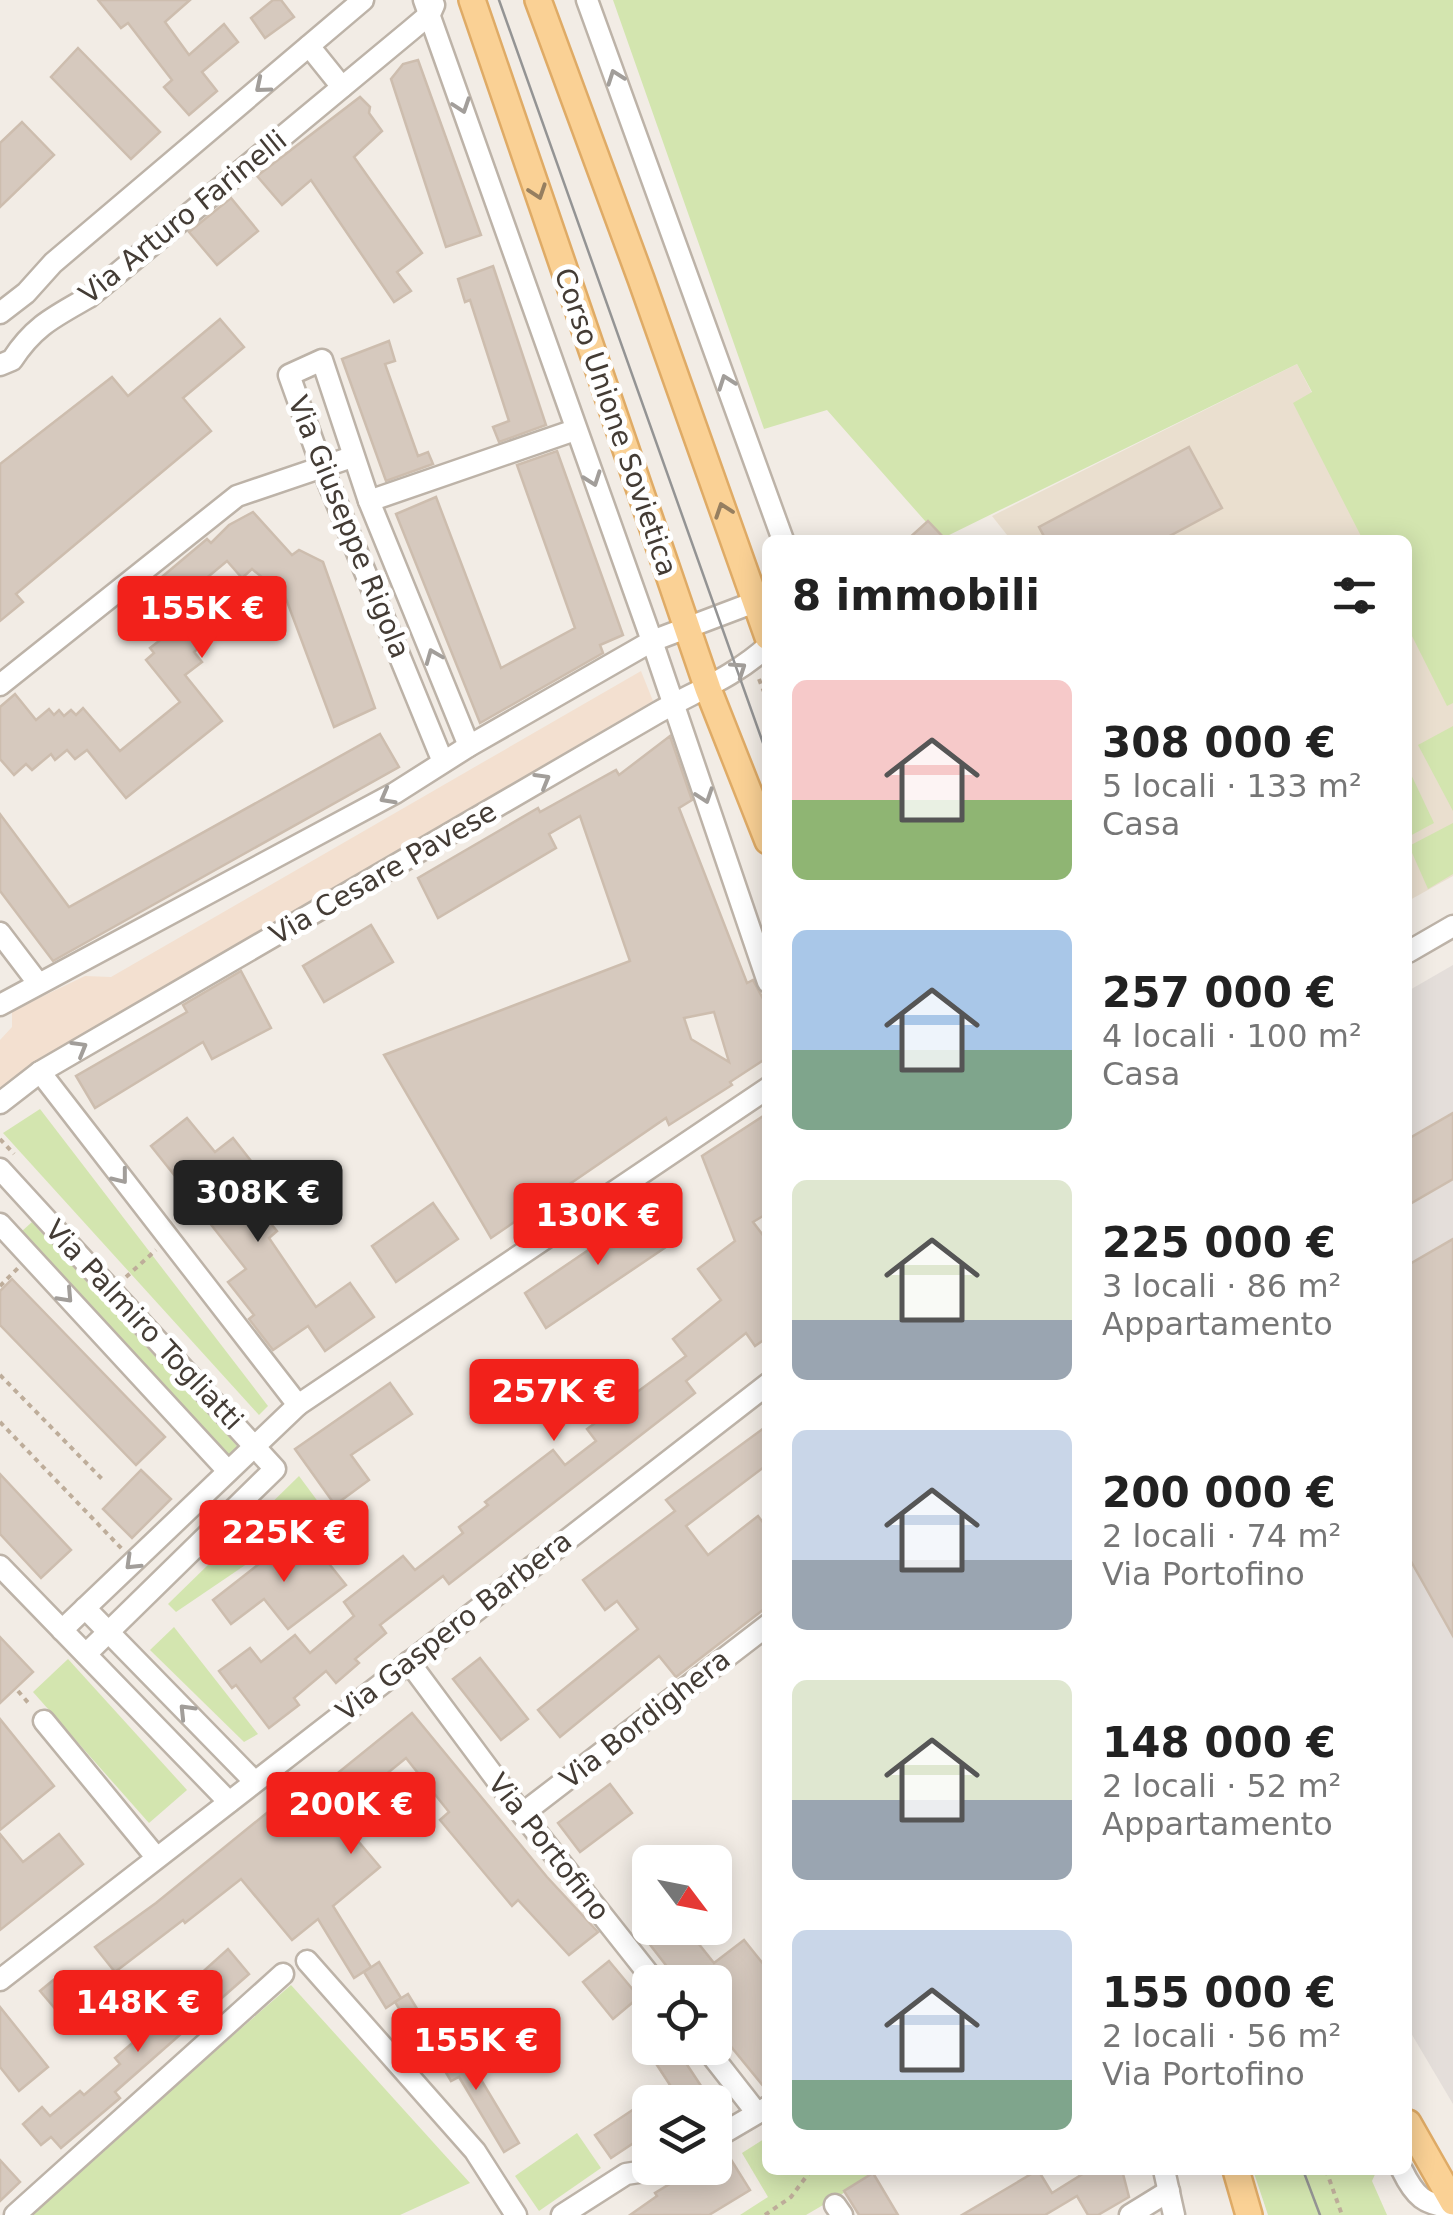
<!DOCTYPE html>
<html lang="it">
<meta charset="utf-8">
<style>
:root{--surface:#fff;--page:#f6f6f6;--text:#222;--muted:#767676;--accent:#f2211b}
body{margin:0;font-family:"DejaVu Sans",sans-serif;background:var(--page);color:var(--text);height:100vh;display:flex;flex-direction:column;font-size:38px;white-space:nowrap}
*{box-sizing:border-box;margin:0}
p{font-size:32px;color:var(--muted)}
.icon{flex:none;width:55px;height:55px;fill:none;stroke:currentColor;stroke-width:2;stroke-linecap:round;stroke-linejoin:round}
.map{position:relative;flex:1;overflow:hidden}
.side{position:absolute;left:762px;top:535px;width:650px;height:1640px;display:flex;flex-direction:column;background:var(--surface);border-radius:15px;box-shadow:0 5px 25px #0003}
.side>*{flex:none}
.needle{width:65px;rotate:122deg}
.buttons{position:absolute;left:632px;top:1845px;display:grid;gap:20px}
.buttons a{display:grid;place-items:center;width:100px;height:100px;border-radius:15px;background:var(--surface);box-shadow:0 5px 25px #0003;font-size:50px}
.price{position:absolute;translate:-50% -85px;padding:0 22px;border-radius:10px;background:var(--accent);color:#fff;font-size:32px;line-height:65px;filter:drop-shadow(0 2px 5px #0008)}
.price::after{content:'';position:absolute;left:50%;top:60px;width:30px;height:22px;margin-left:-15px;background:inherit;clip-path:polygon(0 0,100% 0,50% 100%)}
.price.selected{background:#222;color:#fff}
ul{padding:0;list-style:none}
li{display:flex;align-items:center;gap:30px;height:250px;padding:0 30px}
li span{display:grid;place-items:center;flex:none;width:280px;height:200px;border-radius:15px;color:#555}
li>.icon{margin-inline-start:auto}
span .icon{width:120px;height:120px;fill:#fffc;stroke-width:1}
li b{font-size:42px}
h2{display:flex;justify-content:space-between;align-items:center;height:120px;padding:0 30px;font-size:42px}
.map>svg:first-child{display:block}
.commercial{fill:#f3e0d0}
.industrial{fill:#e4deda}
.education{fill:#eadfcf}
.green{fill:#d3e5af}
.building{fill:#d6c9be;stroke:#cdbdae;stroke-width:2.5;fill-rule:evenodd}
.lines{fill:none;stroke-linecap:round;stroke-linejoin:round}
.minor-casing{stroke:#bdb3a8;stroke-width:25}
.major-casing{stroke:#dfab66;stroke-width:30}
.path{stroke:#bead9a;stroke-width:4;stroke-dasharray:5 5;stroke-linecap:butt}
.minor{stroke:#fff;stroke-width:20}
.major{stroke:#fad195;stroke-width:25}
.tram{stroke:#949494;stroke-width:2.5}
.oneway{stroke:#a29e9a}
.oneway2{stroke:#967f60}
.labels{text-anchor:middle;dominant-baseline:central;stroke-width:10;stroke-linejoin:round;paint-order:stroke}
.street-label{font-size:28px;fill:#443c35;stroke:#fff}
</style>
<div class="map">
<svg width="1453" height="2215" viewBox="0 0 1453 2215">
<rect width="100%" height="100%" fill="#f2ece5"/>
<polygon class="commercial" points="641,671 653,701 28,1066 0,1089 0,1040 12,1027 12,1011 85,976 111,977"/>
<polygon class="industrial" points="1453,965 1453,2104 1408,2028 1408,991"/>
<g class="education">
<polygon points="1297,364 1388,540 1011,540 992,516"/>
<polygon points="1408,578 1453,666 1453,876 1408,901"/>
</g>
<g class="green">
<polygon points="613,0 1453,0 1453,703 1447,706 1408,628 1408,540 1363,540 1293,403 1312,392 1297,364 941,539 827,410 764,429"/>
<polygon points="1453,726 1453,811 1418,745"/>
<polygon points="1408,768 1434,823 1408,837"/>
<polygon points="1453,823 1453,874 1428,889 1409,846"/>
<polygon points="40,1109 268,1406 259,1415 3,1133"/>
<polygon points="32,1222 239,1448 229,1459 21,1232"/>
<polygon points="299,1476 325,1511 176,1612 168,1604"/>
<polygon points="174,1627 258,1734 244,1742 150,1650"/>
<polygon points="68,1659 187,1790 149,1823 33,1692"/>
<polygon points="291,1985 470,2183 400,2215 26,2215"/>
<polygon points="577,2133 601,2168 539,2211 515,2176"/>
<polygon points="767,2137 768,2170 883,2170 806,2215 740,2215 768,2197 742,2153"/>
<polygon points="1253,2170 1377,2170 1372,2181 1387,2215 1268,2215"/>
</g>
<g class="building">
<polygon points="98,0 190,0 165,22 189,55 224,24 238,42 202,72 217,91 189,115 164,87 172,80 128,23 121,28"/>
<polygon points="273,0 281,0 294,17 265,38 251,18"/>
<polygon points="78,48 160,132 131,159 51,77"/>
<polygon points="418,60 481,235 446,247 391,79 403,64"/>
<polygon points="360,97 370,107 369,113 382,131 354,157 422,253 397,272 411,291 394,302 311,180 282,205 257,176"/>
<polygon points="22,122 54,155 0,207 0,143"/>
<polygon points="231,198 258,231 217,265 189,232"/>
<polygon points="493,266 546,425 499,442 493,427 509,421 470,300 465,302 458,279"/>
<polygon points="220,319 244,347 183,398 211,431 16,594 23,602 0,621 0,464 112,377 128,396"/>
<polygon points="389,341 395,361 385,364 418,456 428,452 433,464 386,481 342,359"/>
<polygon points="1189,447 1222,508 1162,540 1046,540 1039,527"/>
<polygon points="557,451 623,635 600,645 603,653 480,723 396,514 436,497 501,668 575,628 517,465"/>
<polygon points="253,512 292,555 299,550 323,562 375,708 334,727 285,596 252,569 242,578 227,561 203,581 224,606 215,613 221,621 203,636 207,641 194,652 202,662 185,675 222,721 126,798 87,750 75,759 67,750 55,760 51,754 32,770 26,764 14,775 0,759 0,707 15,694 36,720 49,709 54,715 59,710 64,716 71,710 76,715 83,708 120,751 180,702 146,660 154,653 150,648 159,641 156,637 164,631 160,626 173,615 150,587 207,539 211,543 229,525"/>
<polygon points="928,521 946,540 907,540"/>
<polygon points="380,734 399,767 53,961 0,891 0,814 69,907"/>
<path d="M670,736L692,800L679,808L747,983L753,980L768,1008V1057L730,1082L732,1085L669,1125L666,1118L491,1238L384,1055L630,961L580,816L549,834L556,848L438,918L418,878L538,808L540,812L616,770L619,775ZM714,1012L729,1062L691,1039L684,1018Z"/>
<polygon points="371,925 393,962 324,1002 303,966"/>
<polygon points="241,971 271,1028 212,1059 203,1042 95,1108 76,1076 187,1012 183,1005"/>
<polygon points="768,1113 768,1213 753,1222 768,1242 768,1337 755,1346 746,1333 686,1381 695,1393 449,1584 443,1576 380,1625 386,1633 355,1659 359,1663 336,1683 326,1671 294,1698 299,1705 269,1728 236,1685 232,1688 219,1671 250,1648 261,1662 295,1635 310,1653 354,1616 344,1602 403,1556 415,1570 463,1533 459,1527 488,1505 485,1502 553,1450 565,1465 596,1441 587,1429 686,1356 673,1339 721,1300 698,1269 735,1241 702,1156"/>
<polygon points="1453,1113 1453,1179 1408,1205 1408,1139"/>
<polygon points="187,1118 215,1152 233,1138 266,1180 247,1195 277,1231 269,1238 316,1307 350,1283 374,1317 325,1351 308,1326 273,1350 249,1319 254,1315 228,1282 246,1269 205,1217 224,1201 201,1172 183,1186 151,1146"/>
<polygon points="433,1203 458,1239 396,1282 372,1246"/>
<polygon points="649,1209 672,1243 546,1328 525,1293"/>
<polygon points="1453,1239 1453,1636 1408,1556 1408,1265"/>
<polygon points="12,1279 165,1437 136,1465 0,1325 0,1291"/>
<polygon points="390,1383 412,1414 351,1455 369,1480 335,1505 295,1449"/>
<polygon points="768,1425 768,1464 686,1526 708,1555 758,1516 768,1529 768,1606 676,1677 659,1656 560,1737 538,1710 638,1629 617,1601 605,1610 583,1580 675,1511 666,1500"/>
<polygon points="141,1470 171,1499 132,1538 103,1509"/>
<polygon points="0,1474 71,1550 41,1578 0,1534"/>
<polygon points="306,1535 346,1585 288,1629 264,1599 231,1624 213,1600 273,1553 277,1558"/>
<polygon points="0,1637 33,1672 0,1703"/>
<polygon points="480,1658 528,1719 501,1740 453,1679"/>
<polygon points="412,1713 547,1877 598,1932 569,1955 518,1900 512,1906 440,1820 449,1812 406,1758 336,1815 380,1867 333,1906 371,1967 354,1978 318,1919 292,1940 241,1879 185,1923 183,1920 115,1972 95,1947 156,1903 306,1781 323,1785"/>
<polygon points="0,1719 54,1786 0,1830"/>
<polygon points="610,1784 632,1813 580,1852 558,1823"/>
<polygon points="0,1834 23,1862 59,1834 83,1864 0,1930"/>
<polygon points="637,1928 686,1928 714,1963 744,1940 768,1970 768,2092 715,2027 715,1982 679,1982"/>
<polygon points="228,1949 249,1974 115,2092 120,2098 61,2148 51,2137 41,2145 23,2124 42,2107 50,2116 80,2091 84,2095 120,2064 115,2058 203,1982 198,1976"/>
<polygon points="609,1961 639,1997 613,2019 583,1982"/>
<polygon points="379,1962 401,1998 386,2008 364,1972"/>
<polygon points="57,1977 80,2003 63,2018 40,1991"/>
<polygon points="408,1994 433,2035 420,2043 395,2002"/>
<polygon points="0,2007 48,2067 19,2091 0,2067"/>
<polygon points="445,2037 467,2072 474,2068 519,2143 504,2152 459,2077 451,2081 430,2046"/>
<polygon points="676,2048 707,2095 696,2102 650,2102 650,2132 611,2158 595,2135 670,2085 655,2062"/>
<polygon points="725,2150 750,2190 709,2215 630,2215 657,2196 655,2193 696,2168 715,2168 715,2156"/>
<polygon points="0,2160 20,2182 0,2201"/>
<polygon points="1038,2170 1052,2193 1089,2170 1122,2170 1129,2197 1098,2215 1088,2215 1077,2196 1045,2215 962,2215"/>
<polygon points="873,2173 898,2215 859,2215 844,2191"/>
</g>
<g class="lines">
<defs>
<g id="minor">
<polyline points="424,0 652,641 768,982"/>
<polyline points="587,0 783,540"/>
<polyline points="309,46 342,87"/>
<polyline points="0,313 26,293 53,263 363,0"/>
<path d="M0,365L12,360C34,326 54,317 89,297L411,30L430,14L434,5"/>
<polyline points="369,501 575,430"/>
<polyline points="0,685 237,496 352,457"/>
<polyline points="443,762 322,467 289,375 322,360 369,501 469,746"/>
<polyline points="0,933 38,983"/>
<polyline points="1408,952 1453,926"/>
<polyline points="0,1005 395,793 469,746 652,641 755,602"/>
<polyline points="40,1072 298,1405"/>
<path d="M0,1103L40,1072L657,713C696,691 734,677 768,646"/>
<polyline points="0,1169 275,1469 86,1654"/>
<polyline points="0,1224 228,1471"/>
<polyline points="0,1566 229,1802"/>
<polyline points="85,1608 254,1781"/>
<polyline points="62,1630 298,1405 768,1088"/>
<polyline points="409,1662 522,1814 655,1982"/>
<polyline points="44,1721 156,1857"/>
<polyline points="522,1814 768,1625"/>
<polyline points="307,1961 475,2151 516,2215"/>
<polyline points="0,1980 768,1384"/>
<polyline points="706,2048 757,2113"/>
<polyline points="715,2138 766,2108"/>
<polyline points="1164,2170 1174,2215"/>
<path d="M1402,2170C1415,2197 1424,2204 1453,2208"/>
<polyline points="835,2205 842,2215"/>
<polyline points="15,2215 283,1974"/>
<polyline points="562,2215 626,2174 665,2168"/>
<polyline points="1130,2215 1169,2191"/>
</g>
<g id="major">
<polyline points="472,0 708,689 768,841"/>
<polyline points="538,0 641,279 768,637"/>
<polyline points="1408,2123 1453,2202"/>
<polyline points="1236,2170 1249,2215"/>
</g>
</defs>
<use href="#minor" class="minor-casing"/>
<use href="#major" class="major-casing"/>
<g class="path">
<polyline points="759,679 768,702"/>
<polyline points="0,1139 14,1154"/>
<polyline points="126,1277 156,1250"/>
<polyline points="0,1286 18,1268"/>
<polyline points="0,1375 102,1479"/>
<polyline points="0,1422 122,1549"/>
<polyline points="18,1691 31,1706"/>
<polyline points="1326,2170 1342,2215"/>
<polyline points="765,2215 791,2197 809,2173 806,2170"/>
</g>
<use href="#minor" class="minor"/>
<use href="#major" class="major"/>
<g class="tram">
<polyline points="499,0 768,757"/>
<polyline points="1303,2170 1320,2215"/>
</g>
</g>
<defs><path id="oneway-chevron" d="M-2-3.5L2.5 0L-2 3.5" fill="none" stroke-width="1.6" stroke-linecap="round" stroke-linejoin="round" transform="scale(2.5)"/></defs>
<g class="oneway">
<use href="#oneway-chevron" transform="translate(615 77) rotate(-110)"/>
<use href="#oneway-chevron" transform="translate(262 86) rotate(140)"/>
<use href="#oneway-chevron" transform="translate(462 106) rotate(71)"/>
<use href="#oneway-chevron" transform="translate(726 382) rotate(-110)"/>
<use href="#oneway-chevron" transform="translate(593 479) rotate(70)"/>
<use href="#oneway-chevron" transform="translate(433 656) rotate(-112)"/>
<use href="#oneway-chevron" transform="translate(739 669) rotate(-34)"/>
<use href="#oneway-chevron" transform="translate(543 780) rotate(-30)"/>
<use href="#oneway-chevron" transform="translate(705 796) rotate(71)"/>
<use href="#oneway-chevron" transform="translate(387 797) rotate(151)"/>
<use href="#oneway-chevron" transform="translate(80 1048) rotate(-30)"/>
<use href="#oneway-chevron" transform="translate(121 1177) rotate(52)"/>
<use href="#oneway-chevron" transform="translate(66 1296) rotate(47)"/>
<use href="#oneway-chevron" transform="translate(132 1563) rotate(136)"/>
<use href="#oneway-chevron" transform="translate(186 1711) rotate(-134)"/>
</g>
<g class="oneway2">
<use href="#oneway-chevron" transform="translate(538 192) rotate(71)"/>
<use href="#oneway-chevron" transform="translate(723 510) rotate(-109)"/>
</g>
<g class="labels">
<g class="street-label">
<text transform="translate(183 217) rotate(-39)">Via Arturo Farinelli</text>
<text transform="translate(616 422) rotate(71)">Corso Unione Sovietica</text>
<text transform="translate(349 527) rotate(68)">Via Giuseppe Rigola</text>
<text transform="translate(383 873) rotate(-30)">Via Cesare Pavese</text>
<text transform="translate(144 1325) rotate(47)">Via Palmiro Togliatti</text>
<text transform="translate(454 1626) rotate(-38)">Via Gaspero Barbera</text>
<text transform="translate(645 1719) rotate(-38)">Via Bordighera</text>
<text transform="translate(549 1847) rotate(52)">Via Portofino</text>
</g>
</g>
</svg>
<div class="buttons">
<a><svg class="needle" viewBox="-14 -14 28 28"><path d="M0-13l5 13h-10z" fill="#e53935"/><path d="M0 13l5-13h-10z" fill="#767676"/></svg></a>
<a><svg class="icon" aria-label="locate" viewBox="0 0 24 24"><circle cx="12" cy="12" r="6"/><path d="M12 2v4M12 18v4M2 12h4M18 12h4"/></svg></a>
<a><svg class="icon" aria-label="layers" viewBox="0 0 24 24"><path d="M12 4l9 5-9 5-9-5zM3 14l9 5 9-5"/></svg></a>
</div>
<b class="price" style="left:202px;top:661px">155K €</b>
<b class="price selected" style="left:258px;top:1245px">308K €</b>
<b class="price" style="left:598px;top:1268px">130K €</b>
<b class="price" style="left:554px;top:1444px">257K €</b>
<b class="price" style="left:284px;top:1585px">225K €</b>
<b class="price" style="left:351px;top:1857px">200K €</b>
<b class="price" style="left:138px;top:2055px">148K €</b>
<b class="price" style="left:476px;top:2093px">155K €</b>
<section class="side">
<h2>8 immobili<svg class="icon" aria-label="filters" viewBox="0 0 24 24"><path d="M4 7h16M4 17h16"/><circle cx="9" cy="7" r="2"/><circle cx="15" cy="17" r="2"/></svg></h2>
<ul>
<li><span style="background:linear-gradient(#f6c9c9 60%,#8fb573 0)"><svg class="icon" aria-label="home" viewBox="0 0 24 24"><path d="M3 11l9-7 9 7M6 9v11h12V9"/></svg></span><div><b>308 000 €</b><p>5 locali · 133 m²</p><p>Casa</p></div></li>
<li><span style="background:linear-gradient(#a9c7e8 60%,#7fa58c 0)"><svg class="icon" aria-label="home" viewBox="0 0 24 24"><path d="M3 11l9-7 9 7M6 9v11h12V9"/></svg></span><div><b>257 000 €</b><p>4 locali · 100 m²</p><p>Casa</p></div></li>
<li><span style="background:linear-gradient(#dfe7d0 70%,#9aa5b1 0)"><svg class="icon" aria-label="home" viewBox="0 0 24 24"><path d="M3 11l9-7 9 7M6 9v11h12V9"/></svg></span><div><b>225 000 €</b><p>3 locali · 86 m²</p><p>Appartamento</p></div></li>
<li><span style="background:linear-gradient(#c9d6e8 65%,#9aa5b1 0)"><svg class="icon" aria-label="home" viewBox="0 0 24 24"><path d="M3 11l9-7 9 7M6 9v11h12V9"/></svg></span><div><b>200 000 €</b><p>2 locali · 74 m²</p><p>Via Portofino</p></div></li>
<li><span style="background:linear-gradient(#dfe7d0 60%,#9aa5b1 0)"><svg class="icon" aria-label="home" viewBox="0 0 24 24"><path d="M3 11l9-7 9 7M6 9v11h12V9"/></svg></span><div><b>148 000 €</b><p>2 locali · 52 m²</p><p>Appartamento</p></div></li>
<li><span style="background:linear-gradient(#c9d6e8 75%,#7fa58c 0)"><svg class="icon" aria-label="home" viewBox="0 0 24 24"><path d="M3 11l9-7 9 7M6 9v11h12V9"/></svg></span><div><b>155 000 €</b><p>2 locali · 56 m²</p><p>Via Portofino</p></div></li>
</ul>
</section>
</div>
